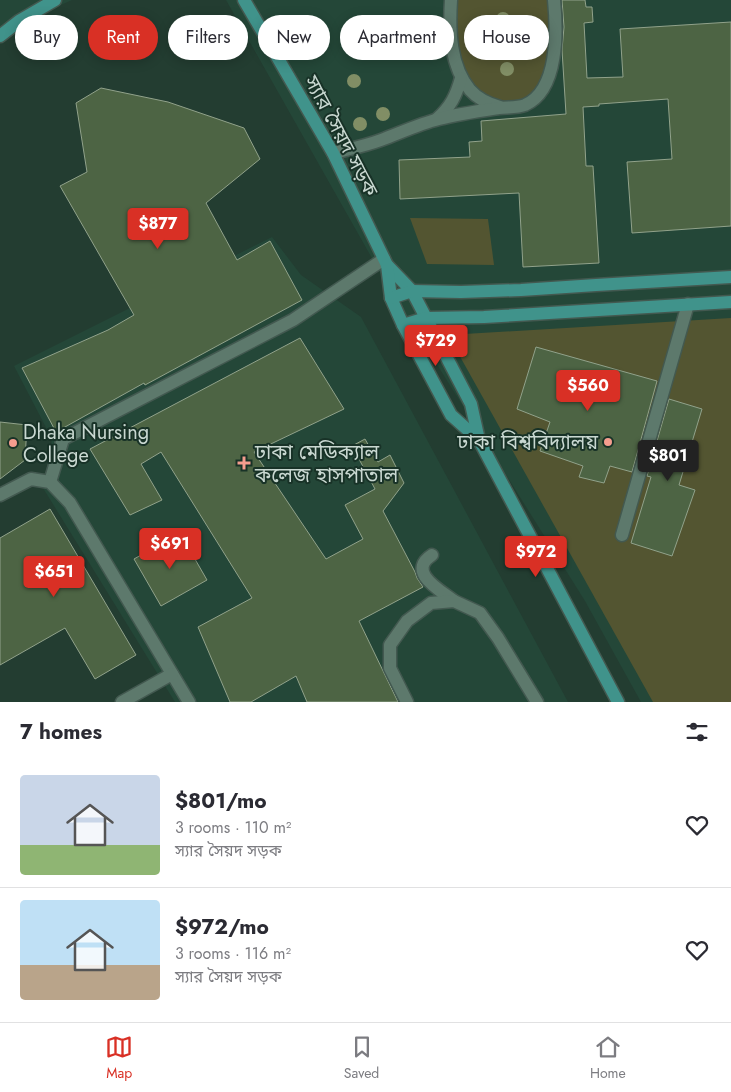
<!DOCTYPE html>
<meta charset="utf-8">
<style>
:root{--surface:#fff;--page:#f7f7f7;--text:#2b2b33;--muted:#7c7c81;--line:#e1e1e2;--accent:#d93025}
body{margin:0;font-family:Jost,"Noto Sans Bengali",sans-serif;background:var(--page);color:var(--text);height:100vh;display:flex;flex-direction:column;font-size:19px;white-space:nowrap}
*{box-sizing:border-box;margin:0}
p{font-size:16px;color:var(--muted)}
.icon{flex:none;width:28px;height:28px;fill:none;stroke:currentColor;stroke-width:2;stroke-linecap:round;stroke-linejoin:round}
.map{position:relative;height:702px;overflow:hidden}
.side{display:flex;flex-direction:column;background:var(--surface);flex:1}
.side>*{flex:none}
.hud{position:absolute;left:15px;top:15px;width:701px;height:45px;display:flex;gap:10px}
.price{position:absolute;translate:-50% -42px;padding:0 11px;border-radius:5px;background:var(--accent);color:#fff;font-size:16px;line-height:32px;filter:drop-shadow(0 1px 2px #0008)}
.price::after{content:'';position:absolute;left:50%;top:30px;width:15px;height:11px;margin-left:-8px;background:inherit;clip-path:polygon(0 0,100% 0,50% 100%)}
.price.on{background:#222;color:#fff}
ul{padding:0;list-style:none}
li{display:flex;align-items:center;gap:15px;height:125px;padding:0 20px}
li+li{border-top:1px solid var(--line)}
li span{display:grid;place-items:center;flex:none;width:140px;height:100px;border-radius:5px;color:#555}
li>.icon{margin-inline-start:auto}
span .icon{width:60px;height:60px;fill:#fffc;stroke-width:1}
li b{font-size:21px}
h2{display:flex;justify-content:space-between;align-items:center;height:60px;padding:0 20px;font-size:21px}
.tag{padding:0 18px;border-radius:22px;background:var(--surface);box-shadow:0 2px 12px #0003;font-size:18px;line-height:45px}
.tag.on{background:var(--accent);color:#fff}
.tabs{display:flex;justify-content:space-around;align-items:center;height:70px;border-top:1px solid var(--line);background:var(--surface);font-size:14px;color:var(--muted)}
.tabs a{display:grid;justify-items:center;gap:2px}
.tabs .on{color:var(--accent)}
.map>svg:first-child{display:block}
.built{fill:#244738}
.green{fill:#535531}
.building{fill:#4d6444;stroke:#91a28b}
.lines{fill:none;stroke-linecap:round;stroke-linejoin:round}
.minor-casing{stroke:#435950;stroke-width:15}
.major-casing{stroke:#435950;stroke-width:15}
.minor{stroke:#5d796c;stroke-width:12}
.major{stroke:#40938b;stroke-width:12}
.tree{fill:#818e65}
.poi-dot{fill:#f59d8e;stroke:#183227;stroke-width:2}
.labels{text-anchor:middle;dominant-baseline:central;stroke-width:4;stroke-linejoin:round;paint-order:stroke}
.street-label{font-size:20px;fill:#c9d8d1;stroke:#183227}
.poi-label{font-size:20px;fill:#c9d8d1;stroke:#183227;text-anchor:start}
</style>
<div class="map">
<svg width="731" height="702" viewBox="0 0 731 702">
<rect width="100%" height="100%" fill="#233d31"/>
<g class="built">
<polygon points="0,0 72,0 0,32"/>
<polygon points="226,0 731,0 731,702 641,702 585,601 386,283"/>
<polygon points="272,237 301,275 361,317 568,702 194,702 198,700 191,702 175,702 43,488 52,439 14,366"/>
</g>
<g class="green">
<path d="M457,0H549C550,16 550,30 549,46C549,52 549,59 547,65C544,75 539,88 531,95C511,112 477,97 466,75C455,52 455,25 457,0Z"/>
<polygon points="410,218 488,219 494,265 427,264"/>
<polygon points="731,318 731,702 653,702 448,335"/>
</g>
<g class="building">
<polygon points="562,0 585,0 586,7 592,7 593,22 584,23 587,78 623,77 620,29 731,22 731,226 632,233 627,162 672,159 668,99 599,104 599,106 583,107 586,166 593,166 599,263 523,267 519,193 400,199 399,160 470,157 469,142 482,141 481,121 566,114 562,50 564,27"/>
<polygon points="101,88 168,102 244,128 260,159 206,203 237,260 270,241 302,300 145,385 144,383 56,432 22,368 108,330 134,315 60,186 87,172 76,103"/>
<polygon points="300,338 344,409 254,452 326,559 363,539 345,505 375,489 352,446 365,439 378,462 390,455 404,483 383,511 415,572 417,578 423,587 359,621 398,702 307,702 296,676 251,702 230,702 198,627 252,598 161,452 141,464 162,500 130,515 90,449"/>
<polygon points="536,347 657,381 632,472 610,466 604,483 579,477 583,466 540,451 550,422 517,409"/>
<polygon points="669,399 702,409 679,485 695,490 672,556 631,543 651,477 647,476"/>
<polygon points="0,422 27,425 25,460 0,479"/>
<polygon points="50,509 136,655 95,679 65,628 0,665 0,538"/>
<polygon points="180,533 207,580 161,606 134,559"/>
</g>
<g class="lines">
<defs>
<g id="minor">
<path d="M451,0C449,30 450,66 470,90C478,99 489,104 500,107"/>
<path d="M437,119C451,106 456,96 461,78"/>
<path d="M333,153C349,149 365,146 381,140C400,133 419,124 439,119C458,114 479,111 499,108C508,107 517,108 525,105C559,90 557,30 554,0"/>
<polyline points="50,482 63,439 293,320 384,259"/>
<polyline points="0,495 31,479 50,482 70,503 189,702"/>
<polyline points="622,535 688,304"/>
<path d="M432,555C406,572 440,590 454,601"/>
<polyline points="122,702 172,674"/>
<polyline points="407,702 390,668 390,645 407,621 431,603 454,601 480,613 498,638 537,702"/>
</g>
<g id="major">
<polyline points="244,0 333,153 387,265 412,291 471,404 479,440 618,702"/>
<polyline points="0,36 19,21 55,0"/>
<polyline points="387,265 391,298 403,325 451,415 479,440"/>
<polyline points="391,298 412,291 461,292 521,290 596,285 731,277"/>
<polyline points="403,325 426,318 484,317 731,302"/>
</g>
</defs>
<use href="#minor" class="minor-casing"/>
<use href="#major" class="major-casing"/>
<use href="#minor" class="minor"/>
<use href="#major" class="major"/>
</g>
<g class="tree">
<circle cx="503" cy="19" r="7"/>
<circle cx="507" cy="69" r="7"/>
<circle cx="354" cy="81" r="7"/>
<circle cx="383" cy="114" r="7"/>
<circle cx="360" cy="124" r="7"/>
</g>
<g class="poi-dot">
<circle cx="608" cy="442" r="5"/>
<circle cx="13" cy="443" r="5"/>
<path d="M241.5 455.5h5v5h5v5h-5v5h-5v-5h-5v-5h5z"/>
</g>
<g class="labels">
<g class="street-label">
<text transform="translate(341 136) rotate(62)">স্যার সৈয়দ সড়ক</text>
</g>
<g class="poi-label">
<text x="23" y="432">Dhaka Nursing<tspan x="23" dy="23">College</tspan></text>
<text x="598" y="442" text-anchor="end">ঢাকা বিশ্ববিদ্যালয়</text>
<text x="255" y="452">ঢাকা মেডিক্যাল<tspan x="255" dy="23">কলেজ হাসপাতাল</tspan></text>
</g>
</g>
</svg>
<b class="price" style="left:158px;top:250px">$877</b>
<b class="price" style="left:436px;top:367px">$729</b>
<b class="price" style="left:588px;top:412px">$560</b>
<b class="price on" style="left:668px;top:482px">$801</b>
<b class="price" style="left:170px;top:570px">$691</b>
<b class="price" style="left:536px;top:578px">$972</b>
<b class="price" style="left:54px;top:598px">$651</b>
<div class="hud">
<a class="tag">Buy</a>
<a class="tag on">Rent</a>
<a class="tag">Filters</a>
<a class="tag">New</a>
<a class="tag">Apartment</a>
<a class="tag">House</a>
</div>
</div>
<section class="side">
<h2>7 homes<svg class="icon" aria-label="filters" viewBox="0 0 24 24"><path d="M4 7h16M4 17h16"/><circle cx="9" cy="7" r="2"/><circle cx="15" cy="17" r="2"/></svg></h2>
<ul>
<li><span style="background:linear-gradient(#c9d6e8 70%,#8fb573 0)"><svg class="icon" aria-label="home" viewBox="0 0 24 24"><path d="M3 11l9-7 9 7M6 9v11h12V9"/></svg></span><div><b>$801/mo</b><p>3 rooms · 110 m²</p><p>স্যার সৈয়দ সড়ক</p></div><svg class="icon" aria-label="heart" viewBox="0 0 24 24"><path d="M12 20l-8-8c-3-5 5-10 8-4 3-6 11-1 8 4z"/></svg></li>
<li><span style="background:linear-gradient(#bfe0f5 65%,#b9a48a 0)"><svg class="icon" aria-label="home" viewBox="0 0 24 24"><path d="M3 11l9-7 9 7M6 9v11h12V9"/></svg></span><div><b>$972/mo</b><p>3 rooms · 116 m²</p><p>স্যার সৈয়দ সড়ক</p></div><svg class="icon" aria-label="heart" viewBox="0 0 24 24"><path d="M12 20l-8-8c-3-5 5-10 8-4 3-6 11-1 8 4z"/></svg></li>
</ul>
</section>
<nav class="tabs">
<a class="on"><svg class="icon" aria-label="map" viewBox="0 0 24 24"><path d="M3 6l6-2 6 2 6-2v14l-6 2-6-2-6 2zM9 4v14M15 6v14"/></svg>Map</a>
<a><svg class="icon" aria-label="saved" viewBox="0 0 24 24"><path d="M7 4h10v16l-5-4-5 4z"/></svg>Saved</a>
<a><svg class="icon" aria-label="home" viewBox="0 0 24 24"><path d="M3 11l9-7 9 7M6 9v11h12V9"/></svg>Home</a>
</nav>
